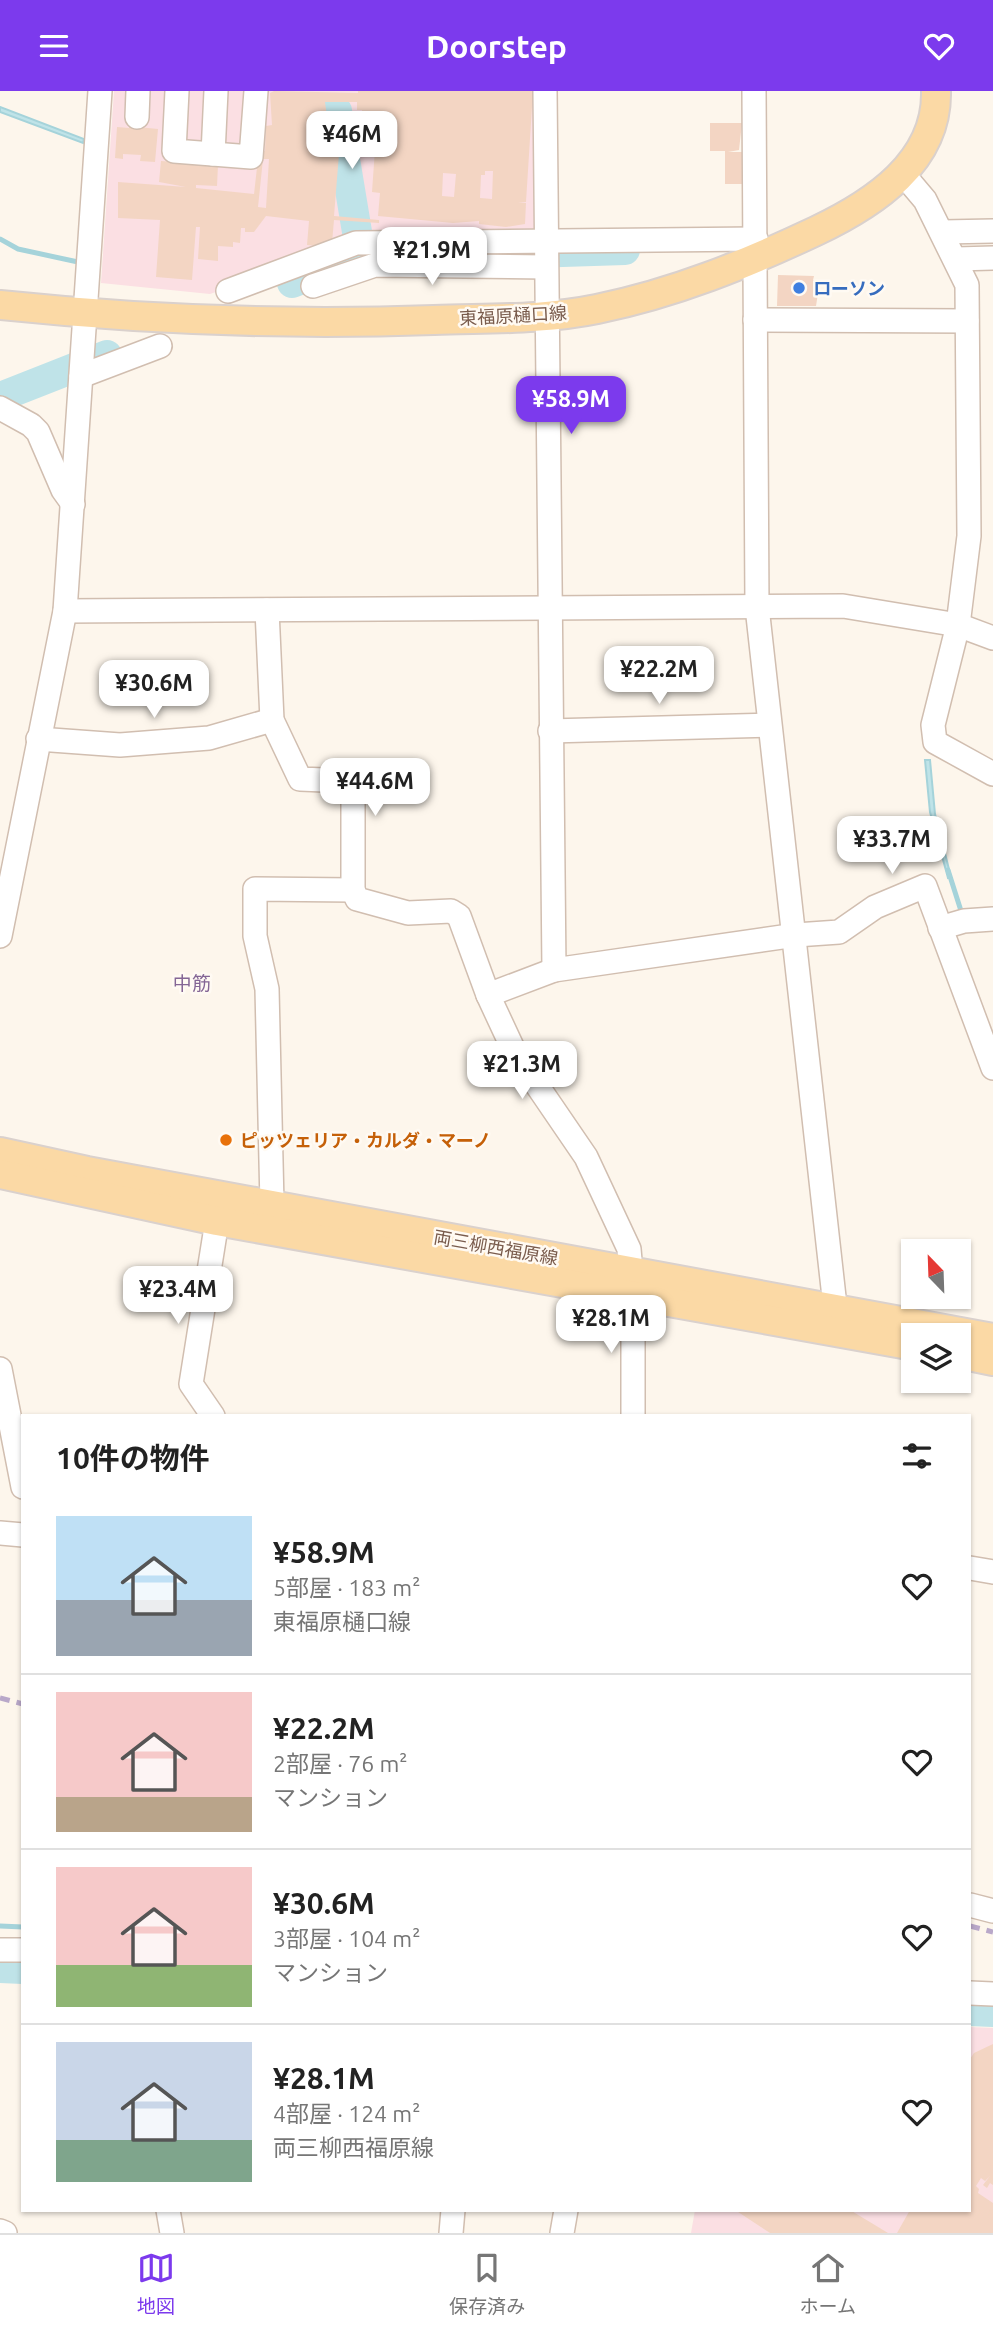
<!DOCTYPE html>
<html lang="ja">
<meta charset="utf-8">
<style>
:root{--surface:#fff;--page:#f2f2f2;--text:#222;--muted:#767676;--line:#e0e0e0;--accent:#7c3aed}
body{margin:0;font-family:Ubuntu,"Noto Sans JP",sans-serif;background:var(--page);color:var(--text);height:100vh;display:flex;flex-direction:column;font-size:26px;white-space:nowrap}
*{box-sizing:border-box;margin:0}
p{font-size:23px;color:var(--muted)}
.icon{flex:none;width:38px;height:38px;fill:none;stroke:currentColor;stroke-width:2;stroke-linecap:round;stroke-linejoin:round}
.map{position:relative;flex:1;overflow:hidden}
.sheet{position:absolute;left:21px;top:1323px;width:950px;height:798px;display:flex;flex-direction:column;background:var(--surface);border-radius:0px;box-shadow:0 2px 5px #0004}
.sheet>*{flex:none}
.needle{width:46px;rotate:337deg}
.buttons{position:absolute;left:901px;top:1148px;display:grid;gap:14px}
.buttons a{display:grid;place-items:center;width:70px;height:70px;border-radius:0px;background:var(--surface);box-shadow:0 2px 5px #0004;font-size:35px}
.price{position:absolute;translate:-50% -60px;padding:0 16px;border-radius:14px;background:#fff;color:#222;font-size:23px;line-height:46px;filter:drop-shadow(0 2px 4px #0008)}
.price::after{content:'';position:absolute;left:50%;top:42px;width:21px;height:16px;margin-left:-10px;background:inherit;clip-path:polygon(0 0,100% 0,50% 100%)}
.price.selected{background:var(--accent);color:#fff}
ul{padding:0;list-style:none}
li{display:flex;align-items:center;gap:21px;height:175px;padding:0 35px}
li+li{border-top:2px solid var(--line)}
li span{display:grid;place-items:center;flex:none;width:196px;height:140px;border-radius:0px;color:#555}
li>.icon{margin-inline-start:auto}
span .icon{width:84px;height:84px;fill:#fffc;stroke-width:1}
li b{font-size:30px}
h2{display:flex;justify-content:space-between;align-items:center;height:84px;padding:0 35px;font-size:30px}
header{display:flex;justify-content:space-between;align-items:center;height:91px;padding:0 35px;background:var(--accent);color:#fff;font-size:32px;font-weight:600}
.tabs{display:flex;justify-content:space-around;align-items:center;height:98px;border-top:2px solid var(--line);background:var(--surface);font-size:19px;color:var(--muted)}
.tabs a{display:grid;justify-items:center;gap:4px}
.tabs .selected{color:var(--accent)}
.map>svg:first-child{display:block}
.medical{fill:#fbdfe3}
.water{fill:#bfe3e8;stroke:#a5d3da;stroke-width:2}
.lines{fill:none;stroke-linecap:round;stroke-linejoin:round}
.stream{stroke:#a5d3da;stroke-width:5}
.river{stroke:#bfe3e8;stroke-width:30}
.building{fill:#f3d5c3;fill-rule:evenodd}
.minor-casing{stroke:#d1beb0;stroke-width:26}
.major-casing{stroke:#dad1cd;stroke-width:32}
.minor{stroke:#fff;stroke-width:23}
.major{stroke:#fbd9a5;stroke-width:28}
.rail{stroke:#b9a8c9;stroke-width:5;stroke-dasharray:10 7;stroke-linecap:butt}
.shop-dot{fill:#3f7fe0;stroke:#fffaf3;stroke-width:2.5}
.food-dot{fill:#e8710a;stroke:#fffaf3;stroke-width:2.5}
.labels{text-anchor:middle;dominant-baseline:central;stroke-width:5;stroke-linejoin:round;paint-order:stroke}
.shop-label{font-size:18px;font-weight:bold;fill:#366cbe;stroke:#fffaf3;text-anchor:start}
.street-label{font-size:18px;fill:#7a5c4d;stroke:#fffaf3}
.food-label{font-size:18px;font-weight:bold;fill:#c56008;stroke:#fffaf3;text-anchor:start}
.neighbourhood-label{font-size:19px;fill:#846695;stroke:#fffaf3}
</style>
<header><svg class="icon" aria-label="menu" viewBox="0 0 24 24"><path d="M4 6h16M4 12h16M4 18h16"/></svg>Doorstep<svg class="icon" aria-label="heart" viewBox="0 0 24 24"><path d="M12 20l-8-8c-3-5 5-10 8-4 3-6 11-1 8 4z"/></svg></header>
<div class="map">
<svg width="993" height="2142" viewBox="0 0 993 2142">
<rect width="100%" height="100%" fill="#fdf6ec"/>
<g class="medical">
<polygon points="114,0 538,0 540,140 376,146 210,203 101,192"/>
<polygon points="970,1936 993,1937 993,2142 691,2142 695,2119 970,2119"/>
</g>
<g class="water">
<polygon points="0,16 84,48 83,52 0,21"/>
<polygon points="925,669 930,669 935,723 951,786 948,787 930,721"/>
</g>
<g class="lines">
<g class="stream">
<polyline points="0,148 18,158 78,171"/>
<polyline points="948,779 962,823"/>
<polyline points="0,1835 23,1836"/>
</g>
<g class="river">
<polyline points="337,20 361,165"/>
<polyline points="465,164 625,159"/>
<polyline points="292,192 361,165 408,164"/>
<polyline points="0,306 107,264"/>
<polyline points="0,1877 23,1878"/>
<polyline points="970,1920 993,1921"/>
</g>
</g>
<g class="building">
<path d="M274,0L358,2V0H533L526,111H518L526,112L525,133L506,136L479,133V130L453,132L378,125L380,102L372,101L375,58L360,57L362,19H357V11H325L329,40L332,39L339,63L334,125L379,129V132L334,129L332,152L329,156L307,154L309,130L266,125L254,141H245V137H241L240,152L233,151V156L218,155V170L198,168L200,136H196L192,189L156,186L160,129L118,127V91L186,96L159,91L161,70L218,74L217,95L196,94V97L254,103L259,59L265,60L266,35L272,34L270,2ZM263,68H269L266,117L258,116ZM485,80H493L492,108L480,107L481,84H485ZM443,82L456,83L454,106L442,105Z"/>
<polygon points="129,31 138,36 158,38 155,71 140,70 141,64 123,63 123,68 115,67 117,36 129,37"/>
<polygon points="710,32 742,32 739,59 728,61 748,61 748,93 725,93 725,60 710,60"/>
<polygon points="778,184 814,185 813,189 820,189 816,215 777,215"/>
<polygon points="993,1953 993,2094 990,2092 987,2097 983,2094 990,2085 985,2090 981,2087 976,2095 979,2098 978,2102 993,2112 993,2142 897,2142 910,2119 970,2119 970,1968 974,1962"/>
<polygon points="735,2119 850,2119 888,2142 770,2142"/>
</g>
<g class="lines">
<defs>
<g id="minor">
<polyline points="177,0 174,60 251,66 256,0"/>
<polyline points="545,0 554,879 796,844 839,841 875,816 925,795 993,977"/>
<polyline points="754,0 757,516 835,1215"/>
<polyline points="137,26 138,0"/>
<polyline points="213,63 216,0"/>
<polyline points="903,83 925,109 967,194 969,445 958,534 933,634 935,651 993,683"/>
<polyline points="943,141 993,140"/>
<polyline points="956,168 993,167"/>
<polyline points="313,195 375,174 546,176"/>
<polyline points="228,200 356,152 756,148"/>
<polyline points="755,229 967,230"/>
<polyline points="81,285 160,255"/>
<polyline points="0,317 31,334 38,341 63,399 73,413"/>
<polyline points="267,519 272,629 300,688 348,690 353,695 353,799 357,808 408,822 451,820 459,825 488,904"/>
<polyline points="65,520 843,515 958,534 993,547"/>
<polyline points="550,640 769,634"/>
<polyline points="38,648 120,654 209,647 272,629"/>
<polyline points="940,837 964,830 993,828"/>
<polyline points="0,845 65,520 100,0"/>
<polyline points="554,879 488,904 515,962 586,1066 629,1158 633,1203 633,1325"/>
<polyline points="272,1113 267,898 255,845 255,798 353,799"/>
<polyline points="0,1278 23,1396"/>
<polyline points="213,1325 191,1293 217,1130"/>
<polyline points="0,1442 23,1444"/>
<polyline points="970,1477 993,1481"/>
<polyline points="970,1814 993,1820"/>
<polyline points="0,1859 23,1859"/>
<polyline points="970,1902 993,1903"/>
<polyline points="168,2119 172,2142"/>
<polyline points="0,2140 5,2142"/>
<polyline points="451,2142 453,2119"/>
<polyline points="562,2142 566,2119"/>
</g>
<g id="major">
<path d="M0,214C144,229 289,234 434,229C488,227 544,229 597,218C675,202 746,173 816,140C873,113 938,71 936,0"/>
<polyline points="0,1061 87,1080 993,1247"/>
<polyline points="0,1083 217,1130 914,1255"/>
<polyline points="959,1263 993,1270"/>
</g>
</defs>
<use href="#minor" class="minor-casing"/>
<use href="#major" class="major-casing"/>
<use href="#minor" class="minor"/>
<use href="#major" class="major"/>
<g class="rail">
<polyline points="0,1607 23,1613"/>
<polyline points="970,1835 993,1841"/>
</g>
</g>
<circle class="shop-dot" cx="799" cy="197" r="7"/>
<circle class="food-dot" cx="226" cy="1049" r="7"/>
<g class="labels">
<g class="shop-label">
<text x="813" y="197">ローソン</text>
</g>
<g class="street-label">
<text transform="translate(513 224) rotate(-3)">東福原樋口線</text>
<text transform="translate(496 1156) rotate(10)">両三柳西福原線</text>
</g>
<g class="food-label">
<text x="240" y="1049">ピッツェリア・カルダ・マーノ</text>
</g>
<g class="neighbourhood-label">
<text x="192" y="892">中筋</text>
</g>
</g>
</svg>
<div class="buttons">
<a><svg class="needle" viewBox="-14 -14 28 28"><path d="M0-13l5 13h-10z" fill="#e53935"/><path d="M0 13l5-13h-10z" fill="#767676"/></svg></a>
<a><svg class="icon" aria-label="layers" viewBox="0 0 24 24"><path d="M12 4l9 5-9 5-9-5zM3 14l9 5 9-5"/></svg></a>
</div>
<b class="price" style="left:352px;top:80px">¥46M</b>
<b class="price" style="left:432px;top:196px">¥21.9M</b>
<b class="price selected" style="left:571px;top:345px">¥58.9M</b>
<b class="price" style="left:659px;top:615px">¥22.2M</b>
<b class="price" style="left:154px;top:629px">¥30.6M</b>
<b class="price" style="left:375px;top:727px">¥44.6M</b>
<b class="price" style="left:892px;top:785px">¥33.7M</b>
<b class="price" style="left:522px;top:1010px">¥21.3M</b>
<b class="price" style="left:178px;top:1235px">¥23.4M</b>
<b class="price" style="left:611px;top:1264px">¥28.1M</b>
<section class="sheet">
<h2>10件の物件<svg class="icon" aria-label="filters" viewBox="0 0 24 24"><path d="M4 7h16M4 17h16"/><circle cx="9" cy="7" r="2"/><circle cx="15" cy="17" r="2"/></svg></h2>
<ul>
<li><span style="background:linear-gradient(#bfe0f5 60%,#9aa5b1 0)"><svg class="icon" aria-label="home" viewBox="0 0 24 24"><path d="M3 11l9-7 9 7M6 9v11h12V9"/></svg></span><div><b>¥58.9M</b><p>5部屋 · 183 m²</p><p>東福原樋口線</p></div><svg class="icon" aria-label="heart" viewBox="0 0 24 24"><path d="M12 20l-8-8c-3-5 5-10 8-4 3-6 11-1 8 4z"/></svg></li>
<li><span style="background:linear-gradient(#f6c9c9 75%,#b9a48a 0)"><svg class="icon" aria-label="home" viewBox="0 0 24 24"><path d="M3 11l9-7 9 7M6 9v11h12V9"/></svg></span><div><b>¥22.2M</b><p>2部屋 · 76 m²</p><p>マンション</p></div><svg class="icon" aria-label="heart" viewBox="0 0 24 24"><path d="M12 20l-8-8c-3-5 5-10 8-4 3-6 11-1 8 4z"/></svg></li>
<li><span style="background:linear-gradient(#f6c9c9 70%,#8fb573 0)"><svg class="icon" aria-label="home" viewBox="0 0 24 24"><path d="M3 11l9-7 9 7M6 9v11h12V9"/></svg></span><div><b>¥30.6M</b><p>3部屋 · 104 m²</p><p>マンション</p></div><svg class="icon" aria-label="heart" viewBox="0 0 24 24"><path d="M12 20l-8-8c-3-5 5-10 8-4 3-6 11-1 8 4z"/></svg></li>
<li><span style="background:linear-gradient(#c9d6e8 70%,#7fa58c 0)"><svg class="icon" aria-label="home" viewBox="0 0 24 24"><path d="M3 11l9-7 9 7M6 9v11h12V9"/></svg></span><div><b>¥28.1M</b><p>4部屋 · 124 m²</p><p>両三柳西福原線</p></div><svg class="icon" aria-label="heart" viewBox="0 0 24 24"><path d="M12 20l-8-8c-3-5 5-10 8-4 3-6 11-1 8 4z"/></svg></li>
</ul>
</section>
</div>
<nav class="tabs">
<a class="selected"><svg class="icon" aria-label="map" viewBox="0 0 24 24"><path d="M3 6l6-2 6 2 6-2v14l-6 2-6-2-6 2zM9 4v14M15 6v14"/></svg>地図</a>
<a><svg class="icon" aria-label="saved" viewBox="0 0 24 24"><path d="M7 4h10v16l-5-4-5 4z"/></svg>保存済み</a>
<a><svg class="icon" aria-label="home" viewBox="0 0 24 24"><path d="M3 11l9-7 9 7M6 9v11h12V9"/></svg>ホーム</a>
</nav>
